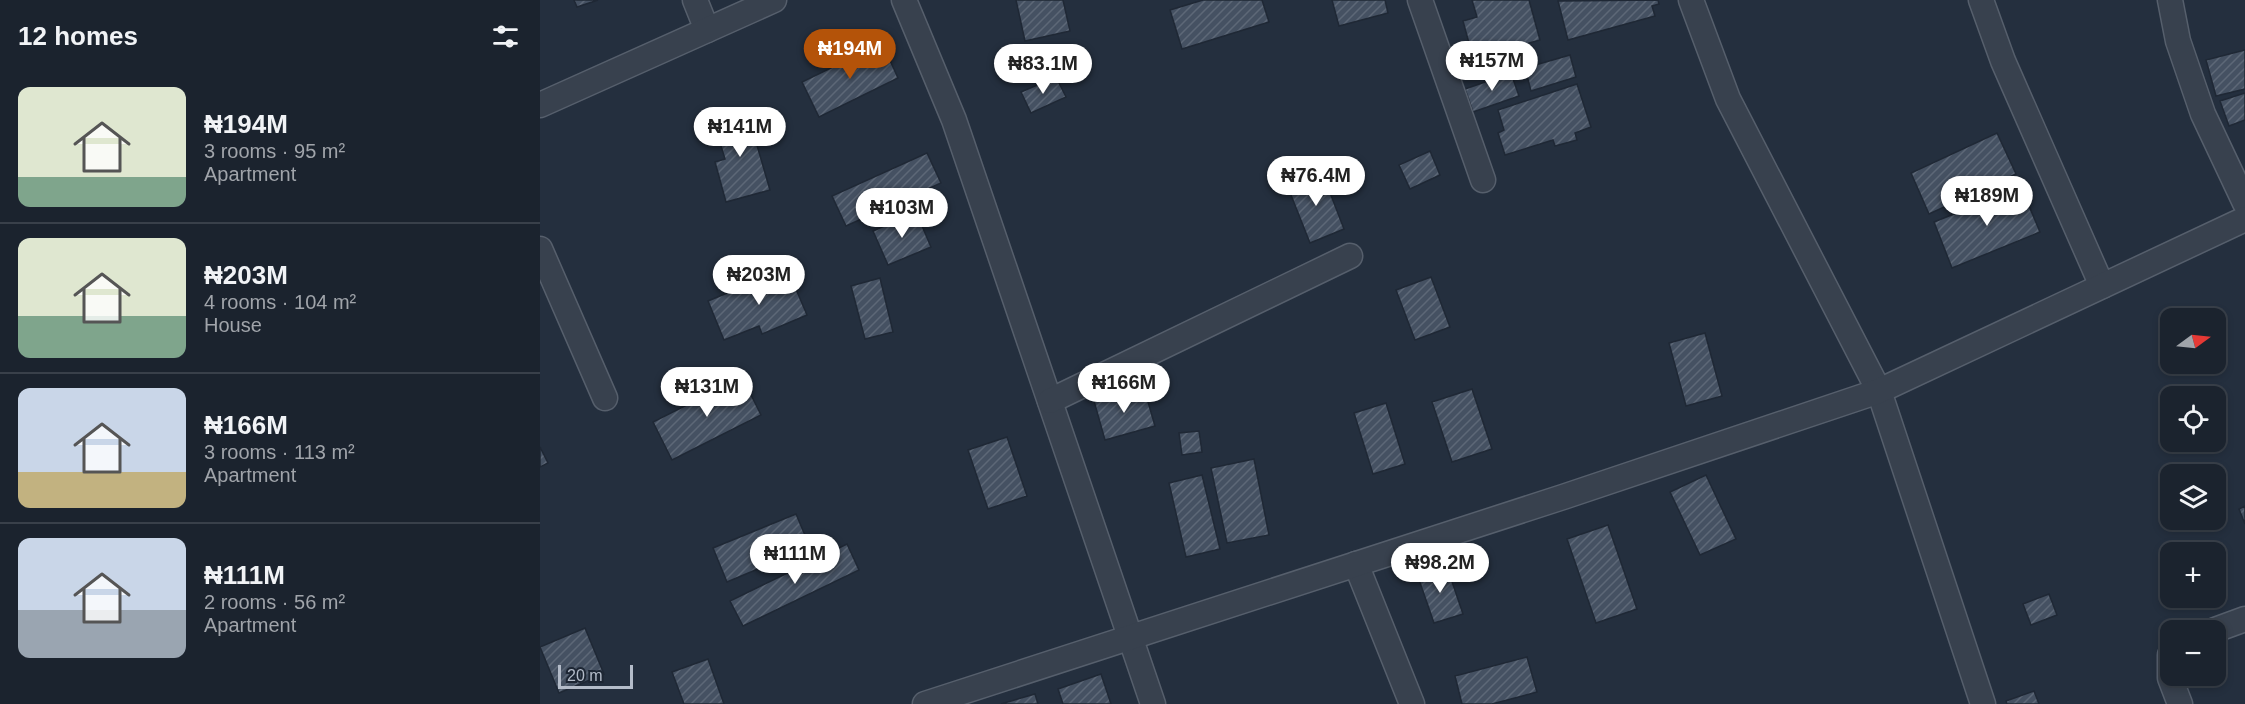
<!DOCTYPE html>
<meta charset="utf-8">
<style>
:root{--surface:#1b232e;--page:#282f3a;--text:#f1f3f6;--muted:#a0a4aa;--line:#39404a;--accent:#b45309}
body{margin:0;font-family:Helvetica,sans-serif;background:var(--page);color:var(--text);height:100vh;display:flex;flex-direction:column;font-size:22px;white-space:nowrap}
*{box-sizing:border-box;margin:0}
p{font-size:20px;color:var(--muted)}
.icon{flex:none;width:33px;height:33px;fill:none;stroke:currentColor;stroke-width:2;stroke-linecap:round;stroke-linejoin:round}
.map{position:relative;flex:1;overflow:hidden}
.panel{display:flex;flex-direction:column;background:var(--surface);width:540px}
.panel>*{flex:none}
.needle{width:39px;rotate:75deg}
.tools{position:absolute;left:1620px;top:308px;display:grid;gap:12px}
.tools a{display:grid;place-items:center;width:66px;height:66px;border-radius:12px;background:var(--surface);box-shadow:0 3px 9px #0003,0 0 0 2px var(--line);font-size:30px}
.scale{position:absolute;left:18px;bottom:15px;width:75px;box-sizing:border-box;padding-left:6px;border:3px solid #b4bcc9;border-top:0;font-size:16px;line-height:21px;white-space:nowrap;color:#b4bcc9;-webkit-text-stroke:4px #1d2633;paint-order:stroke}
.price{position:absolute;translate:-50% -51px;padding:0 14px;border-radius:21px;background:#fff;color:#222;font-size:20px;line-height:39px;filter:drop-shadow(0 2px 3px #0008)}
.price::after{content:'';position:absolute;left:50%;top:36px;width:18px;height:14px;margin-left:-9px;background:inherit;clip-path:polygon(0 0,100% 0,50% 100%)}
.price.selected{background:var(--accent);color:#fff}
ul{padding:0;list-style:none}
li{display:flex;align-items:center;gap:18px;height:150px;padding:0 18px}
li+li{border-top:2px solid var(--line)}
li span{display:grid;place-items:center;flex:none;width:168px;height:120px;border-radius:12px;color:#555}
li>.icon{margin-inline-start:auto}
span .icon{width:72px;height:72px;fill:#fffc;stroke-width:1}
li b{font-size:26px}
h2{display:flex;justify-content:space-between;align-items:center;height:72px;padding:0 18px;font-size:26px}
main{display:flex;flex:1;min-height:0}
.map>svg:first-child{display:block}
.building{fill:url(#building-hatch);stroke:#1f2835;stroke-width:1.5}
.lines{fill:none;stroke-linecap:round;stroke-linejoin:round}
.minor-casing{stroke:#565f6c;stroke-width:27}
.minor{stroke:#38414e;stroke-width:24}
</style>
<main>
<section class="panel">
<h2>12 homes<svg class="icon" aria-label="filters" viewBox="0 0 24 24"><path d="M4 7h16M4 17h16"/><circle cx="9" cy="7" r="2"/><circle cx="15" cy="17" r="2"/></svg></h2>
<ul>
<li><span style="background:linear-gradient(#dfe7d0 75%,#7fa58c 0)"><svg class="icon" aria-label="home" viewBox="0 0 24 24"><path d="M3 11l9-7 9 7M6 9v11h12V9"/></svg></span><div><b>₦194M</b><p>3 rooms · 95 m²</p><p>Apartment</p></div></li>
<li><span style="background:linear-gradient(#dfe7d0 65%,#7fa58c 0)"><svg class="icon" aria-label="home" viewBox="0 0 24 24"><path d="M3 11l9-7 9 7M6 9v11h12V9"/></svg></span><div><b>₦203M</b><p>4 rooms · 104 m²</p><p>House</p></div></li>
<li><span style="background:linear-gradient(#c9d6e8 70%,#c2b280 0)"><svg class="icon" aria-label="home" viewBox="0 0 24 24"><path d="M3 11l9-7 9 7M6 9v11h12V9"/></svg></span><div><b>₦166M</b><p>3 rooms · 113 m²</p><p>Apartment</p></div></li>
<li><span style="background:linear-gradient(#c9d6e8 60%,#9aa5b1 0)"><svg class="icon" aria-label="home" viewBox="0 0 24 24"><path d="M3 11l9-7 9 7M6 9v11h12V9"/></svg></span><div><b>₦111M</b><p>2 rooms · 56 m²</p><p>Apartment</p></div></li>
</ul>
</section>
<div class="map">
<svg width="1705" height="704" viewBox="0 0 1705 704">
<defs>
<pattern id="building-hatch" width="6" height="6" patternUnits="userSpaceOnUse" patternTransform="scale(1.5)"><rect width="6" height="6" fill="#455162"/><path d="M-1 1l2-2M0 6l6-6M5 7l2-2" fill="none" stroke="#5d6877"/></pattern>
</defs>
<rect width="100%" height="100%" fill="#242f3e"/>
<g class="building">
<polygon points="34,0 58,0 37,7"/>
<polygon points="476,0 523,0 530,31 485,41"/>
<polygon points="663,0 722,0 729,22 642,49 630,10"/>
<polygon points="792,0 845,0 848,13 799,26"/>
<polygon points="932,0 989,0 1000,40 989,43 992,55 952,66 949,54 933,58 923,21 937,17"/>
<polygon points="1118,0 1119,4 1112,6 1115,16 1028,40 1018,1"/>
<polygon points="342,43 358,78 279,117 262,82"/>
<polygon points="1705,50 1705,89 1676,96 1666,60"/>
<polygon points="1030,55 1036,77 991,91 985,68"/>
<polygon points="971,73 979,96 933,112 925,89"/>
<polygon points="516,77 526,97 491,113 481,92"/>
<polygon points="1037,84 1051,127 1035,133 1037,140 1015,146 1013,140 965,155 958,133 964,130 958,110"/>
<polygon points="1705,93 1705,120 1689,126 1680,101"/>
<polygon points="207,111 230,190 186,202 175,162 185,159 173,120"/>
<polygon points="1457,133 1476,174 1389,214 1371,173"/>
<polygon points="890,151 900,175 870,189 859,165"/>
<polygon points="387,153 401,183 306,226 292,196"/>
<polygon points="782,172 804,229 770,243 747,185"/>
<polygon points="1481,187 1500,232 1412,268 1394,222"/>
<polygon points="376,212 391,247 348,265 333,231"/>
<polygon points="247,268 267,315 222,334 219,326 184,340 168,301"/>
<polygon points="891,277 910,327 875,340 856,290"/>
<polygon points="340,278 353,332 325,339 311,286"/>
<polygon points="1165,333 1182,396 1146,406 1129,343"/>
<polygon points="202,377 221,415 132,460 113,422"/>
<polygon points="604,388 615,426 565,440 554,401"/>
<polygon points="932,389 952,449 912,462 892,402"/>
<polygon points="846,403 865,464 833,474 814,413"/>
<polygon points="659,431 662,452 642,455 639,433"/>
<polygon points="467,437 487,496 448,509 428,450"/>
<polygon points="0,447 8,463 0,467"/>
<polygon points="714,459 729,535 687,543 671,468"/>
<polygon points="662,475 680,549 646,557 629,483"/>
<polygon points="1166,475 1196,539 1160,555 1130,492"/>
<polygon points="1705,506 1705,524 1699,509"/>
<polygon points="256,514 270,547 187,582 173,548"/>
<polygon points="1068,525 1097,609 1056,623 1027,539"/>
<polygon points="307,544 319,570 203,626 190,601"/>
<polygon points="906,564 923,614 894,623 877,574"/>
<polygon points="1509,594 1517,615 1491,625 1483,604"/>
<polygon points="45,628 64,674 19,693 0,647"/>
<polygon points="987,657 997,692 952,704 922,704 915,676"/>
<polygon points="168,659 184,704 144,704 132,672"/>
<polygon points="561,674 571,704 523,704 518,689"/>
<polygon points="1494,691 1499,704 1467,704 1466,701"/>
<polygon points="495,694 498,704 461,704"/>
</g>
<g class="lines">
<defs>
<g id="minor">
<polyline points="155,0 167,30"/>
<polyline points="364,0 414,120 613,704"/>
<polyline points="880,0 943,180"/>
<polyline points="1151,0 1188,99 1339,391 1443,704"/>
<polyline points="1441,0 1463,61 1562,286"/>
<polyline points="1630,0 1638,41 1663,114 1705,203"/>
<polyline points="0,105 234,0"/>
<polyline points="0,249 65,398"/>
<polyline points="510,401 810,256"/>
<polyline points="816,564 872,704"/>
<polyline points="1675,630 1705,619"/>
<polyline points="1630,655 1630,678 1640,704"/>
<polyline points="385,704 1023,497 1339,391 1705,219"/>
</g>
</defs>
<use href="#minor" class="minor-casing"/>
<use href="#minor" class="minor"/>
</g>
</svg>
<div class="tools">
<a><svg class="needle" viewBox="-14 -14 28 28"><path d="M0-13l5 13h-10z" fill="#e53935"/><path d="M0 13l5-13h-10z" fill="#a0a4aa"/></svg></a>
<a><svg class="icon" aria-label="locate" viewBox="0 0 24 24"><circle cx="12" cy="12" r="6"/><path d="M12 2v4M12 18v4M2 12h4M18 12h4"/></svg></a>
<a><svg class="icon" aria-label="layers" viewBox="0 0 24 24"><path d="M12 4l9 5-9 5-9-5zM3 14l9 5 9-5"/></svg></a>
<a>+</a>
<a>−</a>
</div>
<div class="scale">20 m</div>
<b class="price selected" style="left:310px;top:80px">₦194M</b>
<b class="price" style="left:952px;top:92px">₦157M</b>
<b class="price" style="left:503px;top:95px">₦83.1M</b>
<b class="price" style="left:200px;top:158px">₦141M</b>
<b class="price" style="left:776px;top:207px">₦76.4M</b>
<b class="price" style="left:1447px;top:227px">₦189M</b>
<b class="price" style="left:362px;top:239px">₦103M</b>
<b class="price" style="left:219px;top:306px">₦203M</b>
<b class="price" style="left:584px;top:414px">₦166M</b>
<b class="price" style="left:167px;top:418px">₦131M</b>
<b class="price" style="left:255px;top:585px">₦111M</b>
<b class="price" style="left:900px;top:594px">₦98.2M</b>
</div>
</main>
